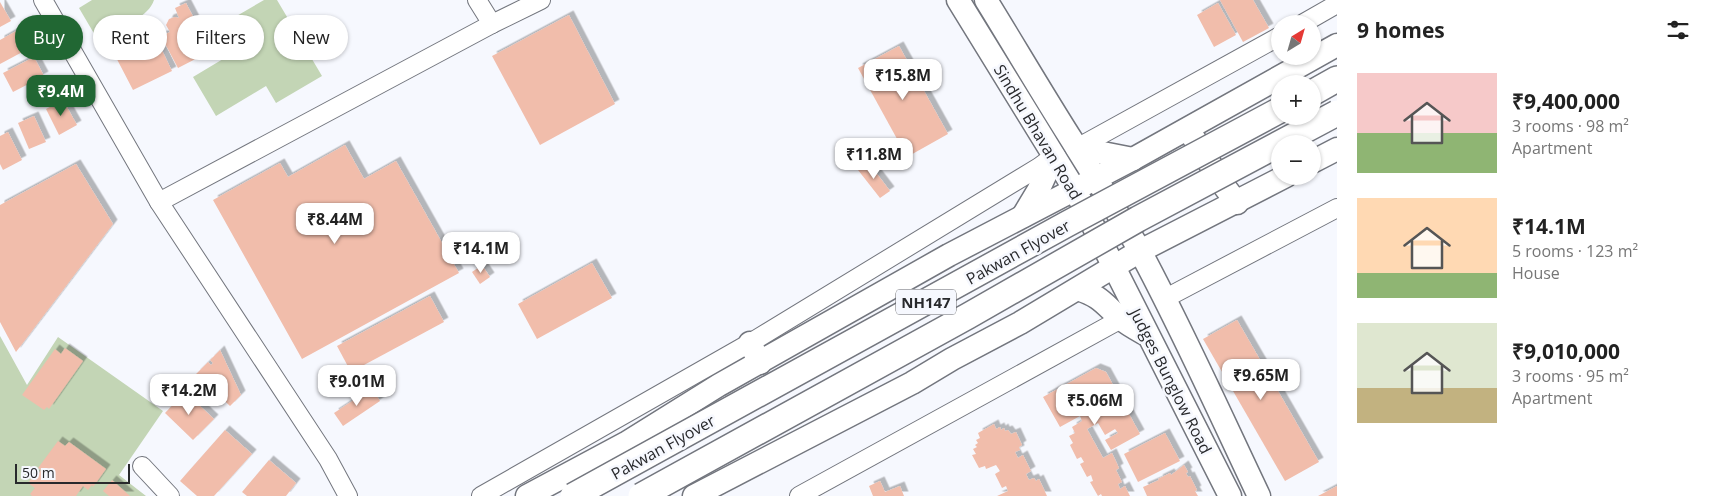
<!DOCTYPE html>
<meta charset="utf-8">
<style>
:root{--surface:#fff;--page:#f6f6f6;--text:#222;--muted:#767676;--accent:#216733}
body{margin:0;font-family:"Open Sans",sans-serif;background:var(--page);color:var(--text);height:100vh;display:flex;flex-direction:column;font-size:19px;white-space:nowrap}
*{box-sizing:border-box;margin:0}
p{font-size:16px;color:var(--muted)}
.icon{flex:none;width:28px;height:28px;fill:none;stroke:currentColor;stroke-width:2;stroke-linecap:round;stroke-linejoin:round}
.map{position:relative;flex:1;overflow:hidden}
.side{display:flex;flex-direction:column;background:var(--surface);width:375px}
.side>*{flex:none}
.top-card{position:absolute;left:15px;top:15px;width:475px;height:45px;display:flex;gap:10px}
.needle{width:32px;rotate:37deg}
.fabs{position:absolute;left:1271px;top:15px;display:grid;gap:10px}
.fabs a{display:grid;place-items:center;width:50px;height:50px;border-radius:50%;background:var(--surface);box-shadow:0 1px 4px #0004;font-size:25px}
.scale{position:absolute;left:15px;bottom:12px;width:115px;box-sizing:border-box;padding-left:5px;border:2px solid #28292c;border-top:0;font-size:14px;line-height:18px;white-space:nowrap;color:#28292c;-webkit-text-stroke:4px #f6f8fe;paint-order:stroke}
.price{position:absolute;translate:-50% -42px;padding:0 11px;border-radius:10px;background:#fff;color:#222;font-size:16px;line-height:32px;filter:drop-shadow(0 1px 2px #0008)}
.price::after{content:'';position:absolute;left:50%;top:30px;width:15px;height:11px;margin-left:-8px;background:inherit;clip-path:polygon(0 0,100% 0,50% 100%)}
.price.active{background:var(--accent);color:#fff}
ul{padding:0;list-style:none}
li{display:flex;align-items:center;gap:15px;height:125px;padding:0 20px}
li span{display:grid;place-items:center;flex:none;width:140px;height:100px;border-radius:0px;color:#555}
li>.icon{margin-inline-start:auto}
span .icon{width:60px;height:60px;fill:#fffc;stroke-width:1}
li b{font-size:21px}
h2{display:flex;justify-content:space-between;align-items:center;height:60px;padding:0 20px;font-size:21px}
.tag{padding:0 18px;border-radius:22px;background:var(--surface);box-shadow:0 1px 4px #0004;font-size:18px;line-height:45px}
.tag.active{background:var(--accent);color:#fff}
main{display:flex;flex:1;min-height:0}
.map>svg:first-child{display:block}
.green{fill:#c3d5b5}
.building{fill:#f1bdab;filter:url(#shadow)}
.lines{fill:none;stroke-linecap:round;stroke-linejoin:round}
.minor-casing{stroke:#73767e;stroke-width:20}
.major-casing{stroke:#73767e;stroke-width:25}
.highway-casing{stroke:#73767e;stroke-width:28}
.minor{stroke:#fff;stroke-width:18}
.major{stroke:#fff;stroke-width:22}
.highway{stroke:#fff;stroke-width:25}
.highway-bridge-casing{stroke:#73767e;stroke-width:28;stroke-linecap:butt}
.highway-bridge{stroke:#fff;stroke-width:25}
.labels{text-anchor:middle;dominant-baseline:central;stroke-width:5;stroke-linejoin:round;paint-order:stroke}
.shield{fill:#f6f8fe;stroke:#66676b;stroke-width:1}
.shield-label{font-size:15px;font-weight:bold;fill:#28292c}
.street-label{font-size:16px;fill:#28292c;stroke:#f6f8fe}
</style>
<main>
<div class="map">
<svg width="1337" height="496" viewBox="0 0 1337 496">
<defs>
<filter id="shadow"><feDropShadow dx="4.5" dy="-4.5" stdDeviation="0" flood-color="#0004"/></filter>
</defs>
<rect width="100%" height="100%" fill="#f6f8fe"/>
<g class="green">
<path d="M92,0H154C151,9 144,14 137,19L139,28L126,35L122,29L99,42L79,8Z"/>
<polygon points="264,0 277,0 322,76 276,103 266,86 216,116 193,77 243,47 228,21"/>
<polygon points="0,336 27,385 58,337 163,411 119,475 146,496 0,496"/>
</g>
<g class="building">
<polygon points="1220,0 1253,0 1269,28 1243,42"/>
<polygon points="0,2 11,21 0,27"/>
<polygon points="186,3 211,51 178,68 161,36 170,32 166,25 169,19 175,17 179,18 175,8"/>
<polygon points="1218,3 1236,35 1214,47 1197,15"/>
<polygon points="569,15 615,104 540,145 492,56"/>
<polygon points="18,30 28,49 0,64 0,40"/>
<polygon points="121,36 125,42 128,38 135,38 140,46 156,38 172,71 133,90 108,42"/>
<polygon points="899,46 948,134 907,157 858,68"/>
<polygon points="34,57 44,76 13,92 3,73"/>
<polygon points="63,100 77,125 59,135 46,109"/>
<polygon points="34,116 46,142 29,149 18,123"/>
<polygon points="8,132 22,160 3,170 0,164 0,136"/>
<polygon points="345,145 364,179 396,161 459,273 302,359 213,200 280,163 288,177"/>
<polygon points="868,162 890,191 880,198 858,170"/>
<polygon points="76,164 113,224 16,352 0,322 0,205"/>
<polygon points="592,263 612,298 537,339 518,304"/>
<polygon points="482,265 490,277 480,284 472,272"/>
<polygon points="430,296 444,322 351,372 337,346"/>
<polygon points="1237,320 1319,462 1285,481 1203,339"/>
<polygon points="65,348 83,361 49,409 47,407 44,410 22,395 55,349 61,354"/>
<polygon points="220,350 241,395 230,406 196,374 208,362 211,365 213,363 210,360"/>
<polygon points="1096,368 1106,372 1140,434 1111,450 1105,440 1118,433 1115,429 1105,435 1098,423 1087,429 1103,458 1112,453 1119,468 1116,470 1122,482 1118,484 1120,489 1125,486 1130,496 1102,496 1101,494 1098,496 1090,482 1093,481 1091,475 1087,477 1080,464 1084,462 1081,457 1077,459 1070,445 1073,443 1069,436 1075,433 1072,427 1082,421 1080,416 1060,427 1043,397"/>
<polygon points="372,388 380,401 343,426 334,413"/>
<polygon points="185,392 214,419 193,440 165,413"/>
<polygon points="994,424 996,429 1000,427 1001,430 1004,428 1005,431 1008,430 1011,434 1016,432 1022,445 1019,447 1020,450 1015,452 1018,458 1023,455 1031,471 1026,474 1029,480 1034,478 1036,481 1039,479 1047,496 997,496 1008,491 1006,486 1002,488 995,474 1000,471 996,465 986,469 985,466 979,468 972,455 976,454 973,449 977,447 975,445 978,443 976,440 980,438 978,433"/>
<polygon points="225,430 252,454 214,496 197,496 180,481"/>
<polygon points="1165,433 1180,461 1138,482 1124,454"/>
<polygon points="58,441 65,446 69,442 106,469 93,487 92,485 88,490 83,486 76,496 32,496 30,494 35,488 28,483 35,474 37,476 41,470 38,468"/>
<polygon points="269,460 296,483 286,496 247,496 242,492"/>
<polygon points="1184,465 1188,472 1186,473 1188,477 1190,476 1197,490 1195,491 1198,496 1147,496 1143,487 1159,480 1158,479 1170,473 1171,475"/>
<polygon points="112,480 130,496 109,496 103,491"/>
<polygon points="880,481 885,492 900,486 904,496 873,496 869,486"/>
<polygon points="1337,486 1337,496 1318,496"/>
</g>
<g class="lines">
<defs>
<g id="minor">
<polyline points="43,0 159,202 492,24 541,0"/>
<polyline points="477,0 492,24"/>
<polyline points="1302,24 1337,4"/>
<polyline points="1077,148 1280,36"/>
<polyline points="159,202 328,459 348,496"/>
<polyline points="1164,299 1337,208"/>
<polyline points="142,466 170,496"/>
<polyline points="481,496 755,340 1039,167 1054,156"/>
<polyline points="799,496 1121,319"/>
</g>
<g id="major">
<polyline points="958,0 1075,190 1230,496"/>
<path d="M986,0C1015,47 1043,95 1073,142C1095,178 1119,214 1140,251C1183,331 1220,414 1259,496"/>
<polyline points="1193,137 1224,186 1237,203"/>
<polyline points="1077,148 1133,159"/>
<polyline points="1312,162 1337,149"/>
<polyline points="1023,216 1038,191 1054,156"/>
<path d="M1078,289C1101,297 1102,302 1120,318C1128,325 1138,330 1147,335"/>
<polyline points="750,343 760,363"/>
<polyline points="527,496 626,443 719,385 949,255 1133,159 1337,45"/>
<polyline points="694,496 912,383 952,359 1020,323 1140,251 1286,176"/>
</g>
<polyline id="highway" points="1312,93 1337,79"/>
</defs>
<use href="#minor" class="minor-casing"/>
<use href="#major" class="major-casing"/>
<use href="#highway" class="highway-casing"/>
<use href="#minor" class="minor"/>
<use href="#major" class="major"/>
<use href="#highway" class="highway"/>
<defs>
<g id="highway-bridge">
<polyline points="573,496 1067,224 1280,110"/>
<polyline points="641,496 968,316 1138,219 1337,113"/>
</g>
</defs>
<use href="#highway-bridge" class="highway-bridge-casing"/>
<use href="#highway-bridge" class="highway-bridge"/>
</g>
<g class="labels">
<rect class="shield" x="896" y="289.5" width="60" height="25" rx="4"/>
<g class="shield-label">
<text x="926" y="302">NH147</text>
</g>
<g class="street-label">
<text transform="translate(1038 132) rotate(59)">Sindhu Bhavan Road</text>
<text transform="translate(1018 252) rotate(-29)">Pakwan Flyover</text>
<text transform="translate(1171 381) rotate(63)">Judges Bunglow Road</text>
<text transform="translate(663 447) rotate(-29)">Pakwan Flyover</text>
</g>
</g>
</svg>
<div class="fabs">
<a><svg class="needle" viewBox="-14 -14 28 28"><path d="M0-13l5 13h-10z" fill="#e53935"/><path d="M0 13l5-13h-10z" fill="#767676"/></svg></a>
<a>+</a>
<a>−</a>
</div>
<div class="scale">50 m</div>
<b class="price" style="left:903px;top:101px">₹15.8M</b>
<b class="price active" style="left:61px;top:117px">₹9.4M</b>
<b class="price" style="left:874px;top:180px">₹11.8M</b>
<b class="price" style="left:335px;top:245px">₹8.44M</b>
<b class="price" style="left:481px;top:274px">₹14.1M</b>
<b class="price" style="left:1261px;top:401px">₹9.65M</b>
<b class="price" style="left:357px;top:407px">₹9.01M</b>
<b class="price" style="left:189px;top:416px">₹14.2M</b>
<b class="price" style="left:1095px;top:426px">₹5.06M</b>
<div class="top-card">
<a class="tag active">Buy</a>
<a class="tag">Rent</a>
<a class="tag">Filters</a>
<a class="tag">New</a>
</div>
</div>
<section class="side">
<h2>9 homes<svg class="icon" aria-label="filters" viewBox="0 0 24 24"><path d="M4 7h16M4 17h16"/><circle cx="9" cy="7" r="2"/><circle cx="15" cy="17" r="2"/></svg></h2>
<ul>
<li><span style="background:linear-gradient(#f6c9c9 60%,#8fb573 0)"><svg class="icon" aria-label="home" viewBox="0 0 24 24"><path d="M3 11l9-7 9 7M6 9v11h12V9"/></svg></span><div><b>₹9,400,000</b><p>3 rooms · 98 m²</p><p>Apartment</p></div></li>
<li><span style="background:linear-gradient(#ffd9b3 75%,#8fb573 0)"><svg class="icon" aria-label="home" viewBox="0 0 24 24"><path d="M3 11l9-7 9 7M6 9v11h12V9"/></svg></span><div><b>₹14.1M</b><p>5 rooms · 123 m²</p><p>House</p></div></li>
<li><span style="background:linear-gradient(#dfe7d0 65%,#c2b280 0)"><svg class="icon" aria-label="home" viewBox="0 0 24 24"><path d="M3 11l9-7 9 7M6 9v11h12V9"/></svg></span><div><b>₹9,010,000</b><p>3 rooms · 95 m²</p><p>Apartment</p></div></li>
</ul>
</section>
</main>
